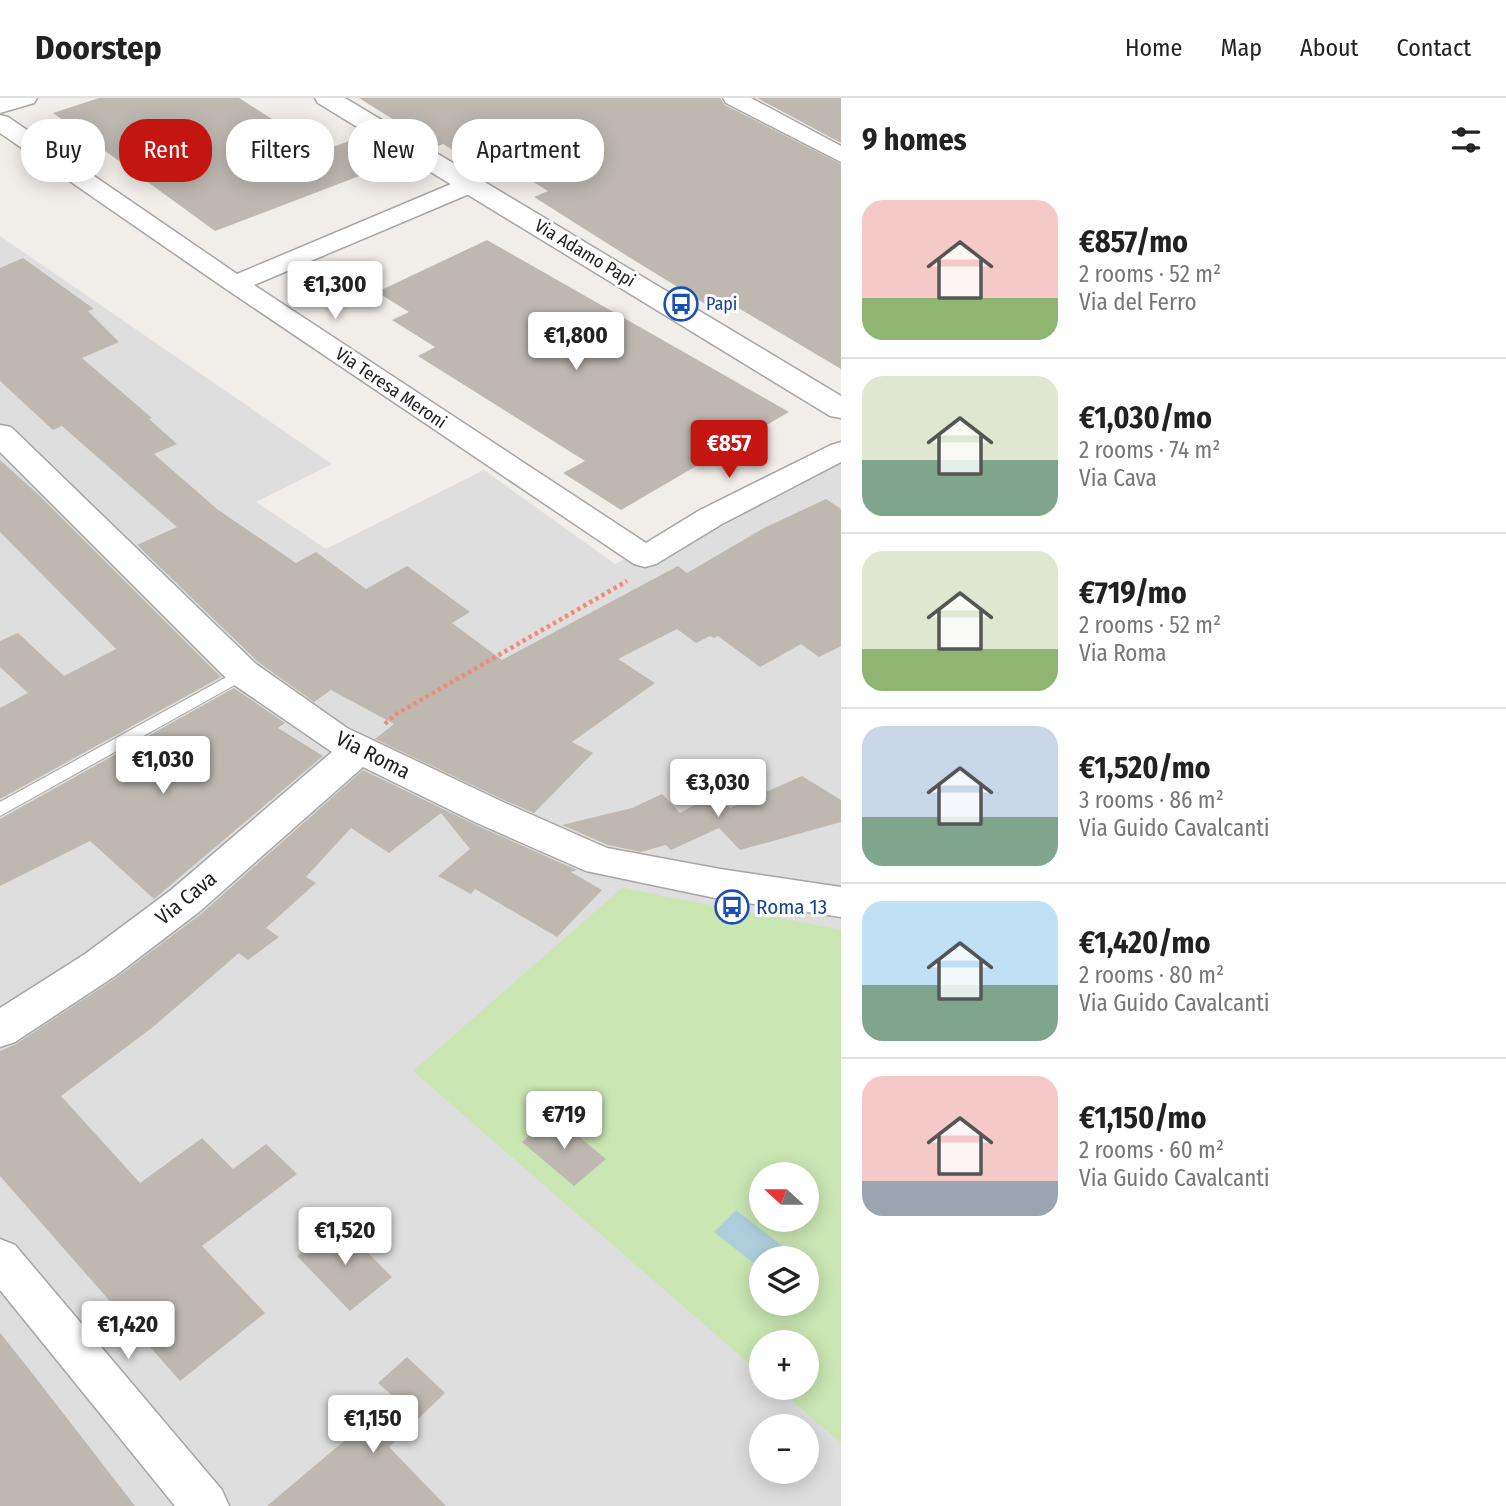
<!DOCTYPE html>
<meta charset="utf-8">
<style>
:root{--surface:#fff;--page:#f6f6f6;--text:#222;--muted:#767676;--line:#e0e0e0;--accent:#c31610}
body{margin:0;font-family:"Fira Sans Condensed",sans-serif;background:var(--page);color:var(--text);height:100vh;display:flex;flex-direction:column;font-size:26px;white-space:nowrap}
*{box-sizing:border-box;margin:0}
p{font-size:23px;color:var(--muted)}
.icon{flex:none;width:38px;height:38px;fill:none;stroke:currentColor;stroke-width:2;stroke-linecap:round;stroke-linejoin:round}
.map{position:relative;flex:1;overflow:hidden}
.side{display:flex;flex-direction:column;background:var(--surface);width:665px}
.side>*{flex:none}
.banner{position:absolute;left:21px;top:21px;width:665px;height:63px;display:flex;gap:14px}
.needle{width:46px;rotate:291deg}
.buttons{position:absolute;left:749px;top:1064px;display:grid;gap:14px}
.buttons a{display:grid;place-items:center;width:70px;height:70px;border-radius:50%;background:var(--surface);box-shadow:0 4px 18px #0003;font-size:35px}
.price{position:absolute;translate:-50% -60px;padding:0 16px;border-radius:7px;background:#fff;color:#222;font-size:23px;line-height:46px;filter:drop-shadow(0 2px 4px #0008)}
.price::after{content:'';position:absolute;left:50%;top:42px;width:21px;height:16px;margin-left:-10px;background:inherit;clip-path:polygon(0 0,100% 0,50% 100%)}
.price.active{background:var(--accent);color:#fff}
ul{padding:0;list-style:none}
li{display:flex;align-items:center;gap:21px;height:175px;padding:0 21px}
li+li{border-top:2px solid var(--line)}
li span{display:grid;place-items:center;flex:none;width:196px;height:140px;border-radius:21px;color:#555}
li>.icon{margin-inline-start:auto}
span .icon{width:84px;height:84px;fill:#fffc;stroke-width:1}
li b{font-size:30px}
h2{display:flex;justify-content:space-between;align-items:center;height:84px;padding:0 21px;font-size:30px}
.tag{padding:0 24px;border-radius:28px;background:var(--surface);box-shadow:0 4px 18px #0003;font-size:24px;line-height:63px}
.tag.active{background:var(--accent);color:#fff}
header{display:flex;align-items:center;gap:42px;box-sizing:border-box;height:98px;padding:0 35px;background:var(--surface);border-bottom:2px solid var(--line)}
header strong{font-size:33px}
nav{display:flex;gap:38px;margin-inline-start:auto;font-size:24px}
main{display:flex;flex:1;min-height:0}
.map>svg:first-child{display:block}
.residential{fill:#dfdede;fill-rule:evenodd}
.grass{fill:#cae6b3;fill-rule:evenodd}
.water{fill:#adcfdb}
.building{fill:#beb8b1}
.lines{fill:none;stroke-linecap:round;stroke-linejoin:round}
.service-casing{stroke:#a5a5a5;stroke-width:2}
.minor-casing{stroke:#a5a5a5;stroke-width:3}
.tertiary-casing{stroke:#a5a5a5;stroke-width:3}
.path{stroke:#f08b7a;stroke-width:4.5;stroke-dasharray:3.5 3.5;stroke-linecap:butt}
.service{fill:#fff;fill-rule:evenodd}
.minor{fill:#fff;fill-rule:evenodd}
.tertiary{fill:#fff;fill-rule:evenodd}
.labels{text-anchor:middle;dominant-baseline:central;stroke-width:6;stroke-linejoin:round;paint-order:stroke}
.far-street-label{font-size:18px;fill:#212121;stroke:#fff}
.far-transit-label{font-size:18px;fill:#164399;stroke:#fff;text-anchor:start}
.street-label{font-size:21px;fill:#212121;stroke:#fff}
.transit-label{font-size:21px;fill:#164399;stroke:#fff;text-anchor:start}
</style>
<header>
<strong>Doorstep</strong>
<nav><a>Home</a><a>Map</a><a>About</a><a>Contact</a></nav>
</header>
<main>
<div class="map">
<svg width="841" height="1408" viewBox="0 0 841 1408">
<rect width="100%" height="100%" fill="#f1eee9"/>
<path class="residential" d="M0,138L332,366L256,404L326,451L484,372L615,466L841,348V1408H0ZM761,1076H807V1122H761ZM761,1160H807V1206H761ZM761,1244H807V1290H761ZM761,1328H807V1374H761Z"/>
<path class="grass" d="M622,790L841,832V1345L777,1290H807V1244H761V1276L413,973ZM761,1076H807V1122H761ZM761,1160H807V1206H761Z"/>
<polygon class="water" points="736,1112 798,1160 761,1160 761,1171 714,1134"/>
<g class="building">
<polygon points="99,0 239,0 322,53 365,37 404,61 215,133 53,15"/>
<polygon points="359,0 720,0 725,7 841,66 841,271 725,202 710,209 624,156 534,99 548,93 476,48 458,55 443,46 433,50 394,26 399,25"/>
<polygon points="757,0 841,0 841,45"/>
<polygon points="487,142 789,314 621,412 563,375 585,363 418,258 435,249 392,222 409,214 377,194"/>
<polygon points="23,160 94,211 88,213 119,244 82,260 152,320 149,321 177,346 154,356 217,411 296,465 316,454 366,491 407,468 470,514 452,525 502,562 678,468 687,475 764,430 826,401 841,411 841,548 819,559 801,546 760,569 718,538 714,540 710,538 696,545 677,531 618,561 655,585 572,644 593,655 534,715 506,703 375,641 394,626 331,592 314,604 258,564 137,447 177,429 62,328 53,332 0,283 0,170"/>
<polygon points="0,362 41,399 221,579 0,701 0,610 28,595 0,569 0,543 18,535 64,578 116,551 0,434"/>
<polygon points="234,590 285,625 278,630 323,658 154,801 90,743 0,788 0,721"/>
<polygon points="363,672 476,727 577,772 571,774 602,792 557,839 475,791 471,796 438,778 470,751 441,715 389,755 351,730 306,779 316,785 266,830 279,839 248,862 239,855 153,929 61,998 140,1085 202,1040 233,1071 266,1046 297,1076 202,1148 265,1215 180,1283 0,1078 0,953 16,946 116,880 201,816"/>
<polygon points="802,678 841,702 841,724 740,752 719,730 671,752 666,747 641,754 608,747 562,727 632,710 662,696 680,715 713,697 730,710"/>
<polygon points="553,1017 606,1061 574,1088 522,1044"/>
<polygon points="339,1126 392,1179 350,1213 297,1158"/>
<polygon points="0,1235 25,1266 135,1408 0,1408"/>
<polygon points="407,1259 445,1295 389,1349 446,1408 267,1408 395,1300 378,1285"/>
</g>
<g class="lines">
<defs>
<polygon id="service" points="243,570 251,575 249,579 0,718 0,704"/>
<g id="minor">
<polygon points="723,0 751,0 841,48 841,64 726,5"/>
<polygon points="0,17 8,19 237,176 463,81 472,79 481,81 484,86 481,91 254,187 646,445 700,412 831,347 841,344 841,364 722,426 656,466 645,469 634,466 226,191 0,35"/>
<polygon points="0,1141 15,1147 222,1392 229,1408 175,1408 0,1192"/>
</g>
<g id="tertiary">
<polygon points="0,0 37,0 34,5 0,15"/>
<polygon points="315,0 345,0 841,298 841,320 830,318 318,5"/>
<polygon points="0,327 11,329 256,566 347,630 505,705 607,750 720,771 841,789 841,819 720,801 586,773 477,725 363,669 199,814 115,878 15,944 0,949 0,910 85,856 171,792 332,654 230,584 0,354"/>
</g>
</defs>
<use href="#service" class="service-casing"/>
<use href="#minor" class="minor-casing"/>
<use href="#tertiary" class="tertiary-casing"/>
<polyline class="path" points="385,626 393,618 627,483"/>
<use href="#service" class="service"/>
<use href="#minor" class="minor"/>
<use href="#tertiary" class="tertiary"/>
</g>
<defs>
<symbol id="bus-ring" viewBox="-11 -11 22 22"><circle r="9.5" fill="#fff" stroke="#1a4fb4" stroke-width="1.5"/><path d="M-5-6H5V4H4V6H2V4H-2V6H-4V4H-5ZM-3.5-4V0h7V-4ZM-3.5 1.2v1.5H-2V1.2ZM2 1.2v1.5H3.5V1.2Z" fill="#1a4fb4"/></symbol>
</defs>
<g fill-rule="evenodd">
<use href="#bus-ring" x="662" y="187" width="38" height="38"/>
<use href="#bus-ring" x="713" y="790" width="38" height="38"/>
</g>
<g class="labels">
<g class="far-street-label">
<text transform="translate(585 155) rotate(31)">Via Adamo Papi</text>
<text transform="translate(391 290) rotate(34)">Via Teresa Meroni</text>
</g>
<g class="far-transit-label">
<text x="706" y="206">Papi</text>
</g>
<g class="street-label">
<text transform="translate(373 657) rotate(27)">Via Roma</text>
<text transform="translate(186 800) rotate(-39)">Via Cava</text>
</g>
<g class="transit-label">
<text x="756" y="809">Roma 13</text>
</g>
</g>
</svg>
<div class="buttons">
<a><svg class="needle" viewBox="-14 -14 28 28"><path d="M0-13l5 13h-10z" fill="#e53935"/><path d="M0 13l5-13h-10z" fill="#767676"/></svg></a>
<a><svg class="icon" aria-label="layers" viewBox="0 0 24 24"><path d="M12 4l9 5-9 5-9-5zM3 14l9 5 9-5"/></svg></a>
<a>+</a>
<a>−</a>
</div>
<b class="price" style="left:335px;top:223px">€1,300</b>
<b class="price" style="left:576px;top:274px">€1,800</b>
<b class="price active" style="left:729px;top:382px">€857</b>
<b class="price" style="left:163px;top:698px">€1,030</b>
<b class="price" style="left:718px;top:721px">€3,030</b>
<b class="price" style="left:564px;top:1053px">€719</b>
<b class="price" style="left:345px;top:1169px">€1,520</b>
<b class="price" style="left:128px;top:1263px">€1,420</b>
<b class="price" style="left:373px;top:1357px">€1,150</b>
<div class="banner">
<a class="tag">Buy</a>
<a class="tag active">Rent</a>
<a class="tag">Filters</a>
<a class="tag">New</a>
<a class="tag">Apartment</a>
</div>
</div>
<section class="side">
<h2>9 homes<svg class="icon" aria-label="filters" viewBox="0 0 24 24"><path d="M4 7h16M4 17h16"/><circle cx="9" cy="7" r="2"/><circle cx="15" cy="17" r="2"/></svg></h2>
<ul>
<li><span style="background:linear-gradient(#f6c9c9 70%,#8fb573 0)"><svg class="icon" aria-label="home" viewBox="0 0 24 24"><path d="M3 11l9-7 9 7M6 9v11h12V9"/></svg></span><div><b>€857/mo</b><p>2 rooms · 52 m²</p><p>Via del Ferro</p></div></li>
<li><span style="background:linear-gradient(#dfe7d0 60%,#7fa58c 0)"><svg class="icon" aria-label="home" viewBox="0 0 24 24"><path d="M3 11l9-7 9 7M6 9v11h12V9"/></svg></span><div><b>€1,030/mo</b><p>2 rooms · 74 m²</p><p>Via Cava</p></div></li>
<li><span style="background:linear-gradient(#dfe7d0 70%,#8fb573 0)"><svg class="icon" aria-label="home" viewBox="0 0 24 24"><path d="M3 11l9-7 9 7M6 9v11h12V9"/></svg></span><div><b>€719/mo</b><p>2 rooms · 52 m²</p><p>Via Roma</p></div></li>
<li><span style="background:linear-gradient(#c9d6e8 65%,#7fa58c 0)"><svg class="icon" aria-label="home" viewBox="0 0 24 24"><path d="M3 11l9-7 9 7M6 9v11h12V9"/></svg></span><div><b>€1,520/mo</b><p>3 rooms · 86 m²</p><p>Via Guido Cavalcanti</p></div></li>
<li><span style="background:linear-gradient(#bfe0f5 60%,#7fa58c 0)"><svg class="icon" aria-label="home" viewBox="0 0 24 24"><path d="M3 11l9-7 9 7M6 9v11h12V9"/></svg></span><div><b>€1,420/mo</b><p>2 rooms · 80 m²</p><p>Via Guido Cavalcanti</p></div></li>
<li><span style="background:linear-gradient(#f6c9c9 75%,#9aa5b1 0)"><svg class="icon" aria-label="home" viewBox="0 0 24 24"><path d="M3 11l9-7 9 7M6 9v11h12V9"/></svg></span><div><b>€1,150/mo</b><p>2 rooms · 60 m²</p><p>Via Guido Cavalcanti</p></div></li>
</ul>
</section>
</main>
